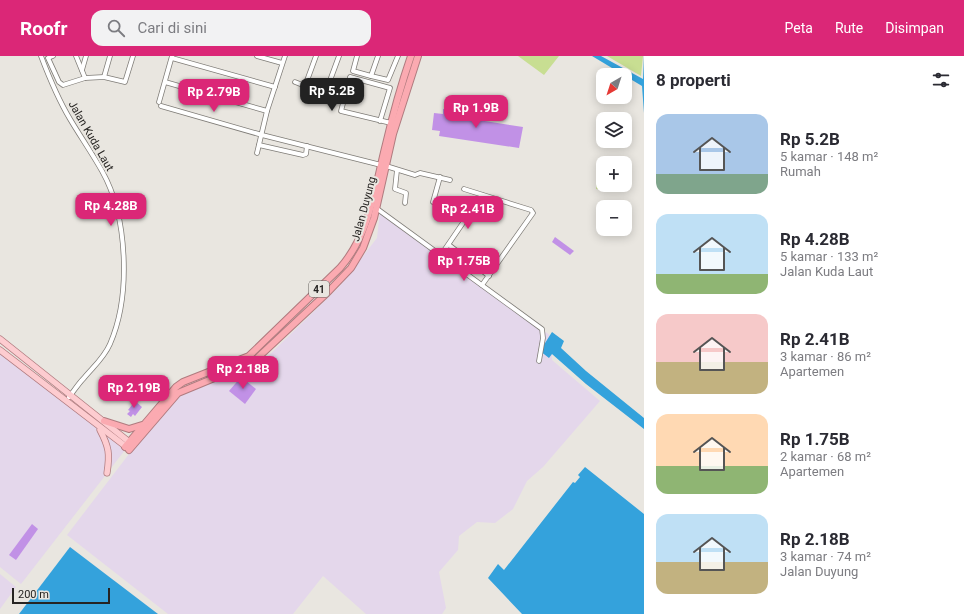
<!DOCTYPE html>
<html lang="id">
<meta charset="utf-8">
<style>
:root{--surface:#fff;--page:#f2f2f3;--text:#2b2b33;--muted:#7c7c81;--accent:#db2777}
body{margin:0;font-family:Roboto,sans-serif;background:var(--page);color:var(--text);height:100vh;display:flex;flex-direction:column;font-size:15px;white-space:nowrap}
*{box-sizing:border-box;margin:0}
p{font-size:13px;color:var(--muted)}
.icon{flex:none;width:22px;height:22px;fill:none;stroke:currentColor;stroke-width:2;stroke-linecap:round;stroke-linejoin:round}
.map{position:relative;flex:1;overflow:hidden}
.sheet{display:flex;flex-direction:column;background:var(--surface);width:320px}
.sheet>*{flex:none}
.needle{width:26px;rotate:219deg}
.tools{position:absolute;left:596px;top:12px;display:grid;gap:8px}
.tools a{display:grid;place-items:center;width:36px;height:36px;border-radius:8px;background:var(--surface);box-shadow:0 2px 10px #0003;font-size:20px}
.scale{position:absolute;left:12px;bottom:10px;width:98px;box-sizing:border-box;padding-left:4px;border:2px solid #262422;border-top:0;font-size:11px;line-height:14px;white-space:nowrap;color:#262422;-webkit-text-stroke:3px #e9e6e0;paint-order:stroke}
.price{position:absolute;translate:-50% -34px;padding:0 9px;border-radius:8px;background:var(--accent);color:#fff;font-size:13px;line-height:26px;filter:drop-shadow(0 1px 2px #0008)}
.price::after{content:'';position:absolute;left:50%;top:24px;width:12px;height:9px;margin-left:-6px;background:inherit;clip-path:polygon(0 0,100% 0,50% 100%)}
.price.selected{background:#222;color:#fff}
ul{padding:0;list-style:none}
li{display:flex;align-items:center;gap:12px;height:100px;padding:0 12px}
li span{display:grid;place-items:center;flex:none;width:112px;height:80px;border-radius:12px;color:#555}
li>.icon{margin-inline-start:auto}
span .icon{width:48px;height:48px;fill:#fffc;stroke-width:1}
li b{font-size:17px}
h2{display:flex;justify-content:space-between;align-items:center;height:48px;padding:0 12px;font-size:17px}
header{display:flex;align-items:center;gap:24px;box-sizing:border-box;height:56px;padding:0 20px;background:var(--accent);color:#fff}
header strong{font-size:19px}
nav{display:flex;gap:22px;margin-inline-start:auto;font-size:14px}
.search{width:280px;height:36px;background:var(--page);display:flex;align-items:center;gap:10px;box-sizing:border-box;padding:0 14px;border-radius:12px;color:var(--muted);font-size:15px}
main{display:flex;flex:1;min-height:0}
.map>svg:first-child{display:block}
.industrial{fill:#e4d7eb}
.green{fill:#c8de92}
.water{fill:#34a2dc}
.building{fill:#c191e6}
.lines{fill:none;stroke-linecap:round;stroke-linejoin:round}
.minor-casing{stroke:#7f7c77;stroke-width:5.5}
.major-casing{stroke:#b07b7f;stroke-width:7}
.highway-casing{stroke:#b07b7f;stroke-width:8}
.minor{stroke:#fff;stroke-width:4}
.major{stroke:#fdccd0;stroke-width:5.5}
.highway{stroke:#fbaab1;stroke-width:6}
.labels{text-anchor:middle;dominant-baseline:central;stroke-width:4;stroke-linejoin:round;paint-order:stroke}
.shield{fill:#e9e6e0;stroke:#605e5b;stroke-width:1}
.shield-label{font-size:10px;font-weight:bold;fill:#262422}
.street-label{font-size:11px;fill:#262422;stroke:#e9e6e0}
</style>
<header>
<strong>Roofr</strong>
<div class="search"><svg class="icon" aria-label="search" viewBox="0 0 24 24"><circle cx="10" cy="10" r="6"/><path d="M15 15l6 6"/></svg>Cari di sini</div>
<nav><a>Peta</a><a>Rute</a><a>Disimpan</a></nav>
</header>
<main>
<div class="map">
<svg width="644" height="558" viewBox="0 0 644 558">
<rect width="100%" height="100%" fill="#e9e6e0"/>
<g class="industrial">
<polygon points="380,155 551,280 552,304 600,345 543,411 527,425 513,453 495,467 477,466 459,480 458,494 439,516 446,552 442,558 366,558 323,520 293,558 168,558 67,479 178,334 245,309 262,306 339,231 377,182"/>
<polygon points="0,296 125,394 21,528 0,511"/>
<polygon points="0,518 16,531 0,553"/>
</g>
<g class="green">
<polygon points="518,0 559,0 544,19"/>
<polygon points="607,0 643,0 641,20"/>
<polygon points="597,125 603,125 603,129 622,129 621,136 596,133"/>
</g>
<g class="water">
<polygon points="592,0 601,0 643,23 644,0 644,57 642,30"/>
<polygon points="552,276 564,285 561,292 586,315 644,362 644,373 586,328 552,298 549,302 540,295"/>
<polygon points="585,411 644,458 644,558 522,558 488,522 498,508 504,514 573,426 575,427 580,421 578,419"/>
<polygon points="70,491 158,558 19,558"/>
</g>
<g class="building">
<polygon points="443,53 472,58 472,63 523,71 519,92 439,80 440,75 432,74 434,57 443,58"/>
<polygon points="555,181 574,195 570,199 552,186"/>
<polygon points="241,321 256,333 245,348 229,335"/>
<polygon points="135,345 142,351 135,360 133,358 131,361 127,358 130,355 128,354"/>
<polygon points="32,468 38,473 16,504 9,499"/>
</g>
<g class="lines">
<defs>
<g id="minor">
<path d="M41,0C49,21 58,43 70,63C80,80 92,97 102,115C128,161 131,240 110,288C104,302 93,311 84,322C78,328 74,335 69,341"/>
<polyline points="53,0 48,2 59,26 63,29 85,22 104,21 125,26 133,0"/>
<polyline points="76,0 85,22"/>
<polyline points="257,0 282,7"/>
<polyline points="357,0 353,15 371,20 378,0"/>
<polyline points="172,2 275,31"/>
<polyline points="82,14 86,0"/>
<polyline points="371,20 388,24 398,0"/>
<polyline points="104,21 110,0"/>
<polyline points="165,26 267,55"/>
<polyline points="295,26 333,41"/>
<polyline points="305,30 316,0"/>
<polyline points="325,38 339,0"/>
<polyline points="159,46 172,0"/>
<polyline points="161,50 262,79 381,109"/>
<polyline points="380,65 390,32 350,21 341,55 391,67"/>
<polyline points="259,89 303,99 306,98 307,90"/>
<polyline points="257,97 267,55 285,0"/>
<polyline points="386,110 415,119 420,117 450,124"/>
<polyline points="397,114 395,133 406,137 405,147"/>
<polyline points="464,133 531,154 533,157 482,229"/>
<polyline points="433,146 440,121"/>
<polyline points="376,152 542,273 543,282 539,305"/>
<polyline points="449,189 489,220"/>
<polyline points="441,199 482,139"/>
</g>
<g id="major">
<polyline points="0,283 133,389"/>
<polyline points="0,294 129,393"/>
<path d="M100,374C109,391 110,398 107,417"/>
</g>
<g id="highway">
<polyline points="104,365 129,373 142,369"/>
<path d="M125,391L176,331L183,326L249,300L340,212C370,178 375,131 386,88C393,58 401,29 411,0"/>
<polyline points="129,394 178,337 253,306 327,237 351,212 363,192 374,162 393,78 418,0"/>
</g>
</defs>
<use href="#minor" class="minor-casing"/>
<use href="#major" class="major-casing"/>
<use href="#highway" class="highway-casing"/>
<use href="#minor" class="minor"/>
<use href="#major" class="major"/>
<use href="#highway" class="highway"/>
</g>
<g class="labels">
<rect class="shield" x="309" y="225" width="20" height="16" rx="3"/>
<g class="shield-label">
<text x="319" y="233">41</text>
</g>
<g class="street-label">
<text transform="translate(91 80) rotate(60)">Jalan Kuda Laut</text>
<text transform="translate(364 153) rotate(-75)">Jalan Duyung</text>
</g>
</g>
</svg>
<div class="tools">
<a><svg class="needle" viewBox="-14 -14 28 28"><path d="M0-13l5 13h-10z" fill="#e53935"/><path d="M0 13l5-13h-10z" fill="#7c7c81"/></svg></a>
<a><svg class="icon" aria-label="layers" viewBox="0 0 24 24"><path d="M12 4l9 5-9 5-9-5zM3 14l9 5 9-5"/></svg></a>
<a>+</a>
<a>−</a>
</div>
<div class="scale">200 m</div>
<b class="price selected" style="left:332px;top:56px">Rp 5.2B</b>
<b class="price" style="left:214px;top:57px">Rp 2.79B</b>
<b class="price" style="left:476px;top:73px">Rp 1.9B</b>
<b class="price" style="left:111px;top:171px">Rp 4.28B</b>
<b class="price" style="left:468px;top:174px">Rp 2.41B</b>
<b class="price" style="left:464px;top:226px">Rp 1.75B</b>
<b class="price" style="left:243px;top:334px">Rp 2.18B</b>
<b class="price" style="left:134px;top:353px">Rp 2.19B</b>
</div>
<section class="sheet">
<h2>8 properti<svg class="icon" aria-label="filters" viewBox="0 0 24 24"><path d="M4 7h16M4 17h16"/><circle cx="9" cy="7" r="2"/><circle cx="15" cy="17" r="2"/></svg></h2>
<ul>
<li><span style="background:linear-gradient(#a9c7e8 75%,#7fa58c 0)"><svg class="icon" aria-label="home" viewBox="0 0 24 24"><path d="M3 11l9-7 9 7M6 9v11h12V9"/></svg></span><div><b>Rp 5.2B</b><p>5 kamar · 148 m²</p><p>Rumah</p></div></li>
<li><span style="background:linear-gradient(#bfe0f5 75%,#8fb573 0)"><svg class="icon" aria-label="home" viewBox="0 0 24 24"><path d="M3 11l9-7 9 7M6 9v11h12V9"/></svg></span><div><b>Rp 4.28B</b><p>5 kamar · 133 m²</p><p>Jalan Kuda Laut</p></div></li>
<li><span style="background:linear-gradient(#f6c9c9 60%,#c2b280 0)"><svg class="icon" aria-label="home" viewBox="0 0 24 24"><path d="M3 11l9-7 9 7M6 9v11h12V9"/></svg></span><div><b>Rp 2.41B</b><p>3 kamar · 86 m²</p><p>Apartemen</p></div></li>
<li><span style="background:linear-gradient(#ffd9b3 65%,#8fb573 0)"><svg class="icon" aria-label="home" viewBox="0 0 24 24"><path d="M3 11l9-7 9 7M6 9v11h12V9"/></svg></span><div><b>Rp 1.75B</b><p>2 kamar · 68 m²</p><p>Apartemen</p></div></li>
<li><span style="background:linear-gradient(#bfe0f5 60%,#c2b280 0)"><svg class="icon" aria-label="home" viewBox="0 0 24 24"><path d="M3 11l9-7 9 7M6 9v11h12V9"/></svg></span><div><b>Rp 2.18B</b><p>3 kamar · 74 m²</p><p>Jalan Duyung</p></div></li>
</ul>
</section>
</main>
